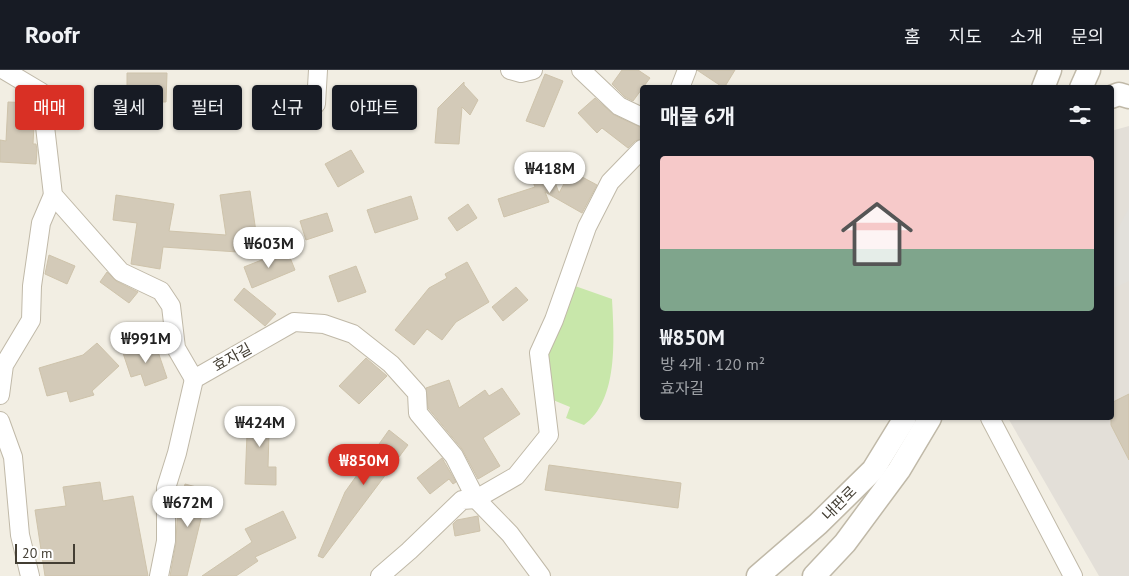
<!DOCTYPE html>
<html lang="ko">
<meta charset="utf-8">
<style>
:root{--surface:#171b24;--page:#20242c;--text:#f1f3f6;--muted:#9ea1a6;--line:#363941;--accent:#d93025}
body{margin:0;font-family:"PT Sans","Noto Sans KR",sans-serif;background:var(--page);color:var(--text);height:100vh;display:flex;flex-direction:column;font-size:19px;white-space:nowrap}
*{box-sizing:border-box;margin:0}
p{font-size:16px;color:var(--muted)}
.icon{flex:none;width:28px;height:28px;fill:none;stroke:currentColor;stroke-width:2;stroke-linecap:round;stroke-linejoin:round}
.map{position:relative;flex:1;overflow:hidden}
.sheet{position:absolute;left:640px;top:15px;width:474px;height:335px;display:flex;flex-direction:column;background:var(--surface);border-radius:5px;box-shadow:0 1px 4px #0004}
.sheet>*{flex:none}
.banner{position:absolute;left:15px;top:15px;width:475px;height:45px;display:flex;gap:10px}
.scale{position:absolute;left:15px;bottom:12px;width:60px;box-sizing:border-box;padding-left:5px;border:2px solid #433e33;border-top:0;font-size:14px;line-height:18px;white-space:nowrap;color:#433e33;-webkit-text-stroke:4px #fff;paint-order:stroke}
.price{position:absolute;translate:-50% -42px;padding:0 11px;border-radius:18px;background:#fff;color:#222;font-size:16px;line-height:32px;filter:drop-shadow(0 1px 2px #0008)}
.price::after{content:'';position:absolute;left:50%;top:30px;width:15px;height:11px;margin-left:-8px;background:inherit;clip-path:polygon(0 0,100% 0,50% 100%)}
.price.active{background:var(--accent);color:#fff}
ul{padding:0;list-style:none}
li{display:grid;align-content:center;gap:10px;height:265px;padding:0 20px}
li+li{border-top:1px solid var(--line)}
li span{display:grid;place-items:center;height:155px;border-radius:5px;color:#555}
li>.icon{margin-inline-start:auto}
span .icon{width:90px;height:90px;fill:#fffc;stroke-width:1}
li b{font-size:21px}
h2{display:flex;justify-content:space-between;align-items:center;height:60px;padding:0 20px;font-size:21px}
.chip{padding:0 18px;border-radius:5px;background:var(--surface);box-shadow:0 1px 4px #0004;font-size:18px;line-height:45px}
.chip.active{background:var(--accent);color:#fff}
header{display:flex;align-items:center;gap:30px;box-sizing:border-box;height:70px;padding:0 25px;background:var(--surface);border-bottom:1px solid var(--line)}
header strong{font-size:24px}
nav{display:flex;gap:28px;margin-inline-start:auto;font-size:18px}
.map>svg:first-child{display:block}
.industrial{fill:#e3dfd8}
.green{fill:#c8e7aa}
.parking{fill:#e2e0db}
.building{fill:#d3cab8;stroke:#cec3ab}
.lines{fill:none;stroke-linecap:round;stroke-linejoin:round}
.minor-casing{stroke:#c0b9a8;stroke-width:20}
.tertiary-casing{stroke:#c0b9a8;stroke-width:25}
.minor{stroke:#fff;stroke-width:18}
.tertiary{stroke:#fff;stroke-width:22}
.labels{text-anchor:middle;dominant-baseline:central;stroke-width:4;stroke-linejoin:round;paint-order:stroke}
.street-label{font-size:15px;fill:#433e33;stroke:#fff}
</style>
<header>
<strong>Roofr</strong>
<nav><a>홈</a><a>지도</a><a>소개</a><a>문의</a></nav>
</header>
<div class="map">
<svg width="1129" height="506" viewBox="0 0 1129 506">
<rect width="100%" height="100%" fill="#f2eee3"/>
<polygon class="industrial" points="1129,56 1129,506 1099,506 1008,348 1111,348 1111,61"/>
<path class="green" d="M575,216L612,229C614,267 619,330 584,355L566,348L570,337L553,330L548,281Z"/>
<polygon class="parking" points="1129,138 1129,211 1111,219 1111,171"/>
<g class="building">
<polygon points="622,0 638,0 650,8 633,31 625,27 612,14"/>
<polygon points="697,0 735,0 724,18"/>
<polygon points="127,3 167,3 166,32 127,32"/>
<polygon points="545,4 563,11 544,57 526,51"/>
<polygon points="464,12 464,15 478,30 470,45 462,37 459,74 435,73 438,38"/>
<polygon points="595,28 614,45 642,58 642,69 635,71 628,78 602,58 597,63 578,43"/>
<polygon points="8,32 32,33 34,55 33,74 36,74 37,80 36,94 0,92 0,70 6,71"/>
<polygon points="351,80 364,102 338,117 325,94"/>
<polygon points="550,99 559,123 571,101 597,115 582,143 545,122 549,132 504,147 498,129 535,117 531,107"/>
<polygon points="250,121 256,162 238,182 163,177 160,199 131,194 137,153 113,150 116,125 174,134 169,161 226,165 220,125"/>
<polygon points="411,126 418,149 375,163 367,140"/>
<polygon points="468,134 477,148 457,161 448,148"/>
<polygon points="327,143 333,161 306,170 300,151"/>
<polygon points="287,180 295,200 252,218 244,197"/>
<polygon points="49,185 75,196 67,214 45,204"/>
<polygon points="467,192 489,232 456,252 442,270 427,259 414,275 395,260 429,218 447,208 445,204"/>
<polygon points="356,196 366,222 338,232 329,206"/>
<polygon points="107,202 116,211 138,222 129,233 100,212"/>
<polygon points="516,217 528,230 503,251 492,237"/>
<polygon points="244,218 276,244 265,256 234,230"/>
<polygon points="97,273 119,296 92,321 94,325 70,332 67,321 47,326 39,298 83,285"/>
<polygon points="155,273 167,308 145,316 141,304 131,307 123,283"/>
<polygon points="366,288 387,306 359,334 339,316"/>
<polygon points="449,310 459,338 485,320 489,326 502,318 520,344 483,368 500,396 478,409 462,379 428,338 426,318"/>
<polygon points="1129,324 1129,390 1111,355 1111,333"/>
<polygon points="280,345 281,363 269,363 268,397 276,397 276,415 245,414 247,364 242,365 242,347"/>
<polygon points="389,360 408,375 323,488 318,486 345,422"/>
<polygon points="442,388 456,412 453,414 449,409 430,424 417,408"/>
<polygon points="549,395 681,413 678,438 545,420"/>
<polygon points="100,412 103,431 133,426 148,506 45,506 35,440 66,436 63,417"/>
<polygon points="185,414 208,420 187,506 170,506 176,473 177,450"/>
<polygon points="283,441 296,468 255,487 258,491 236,506 202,506 252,472 245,459"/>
<polygon points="478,446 480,461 455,466 453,454 457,450"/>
</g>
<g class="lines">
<defs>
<g id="minor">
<polyline points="4,0 41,22 53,125 121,202 161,221 171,236 176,278 194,309 294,252 324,254 353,264 391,294 417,323 418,343 454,386 476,429 510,464 541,506"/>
<polyline points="510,0 521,3 533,0"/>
<polyline points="581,0 619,36 642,47"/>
<polyline points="680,18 687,0"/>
<polyline points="316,34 318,0"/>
<polyline points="0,325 4,295 31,250 32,216 41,153 53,125"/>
<polyline points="990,348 1073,506"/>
<polyline points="0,351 13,387 20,465 30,506"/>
<polyline points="159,506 166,471 166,418 177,383 194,309"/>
<polyline points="380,506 409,481 462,430 476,429 516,406 549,365 539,283 554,250 587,157 610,112 642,79"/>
</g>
<g id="tertiary">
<polyline points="1043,18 1050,0"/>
<polyline points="1081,18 1089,0"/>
<polyline points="1111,27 1119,24 1129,27"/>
<polyline points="758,506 818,454 873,400 905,348"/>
<polyline points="814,506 845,473 899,400 930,348"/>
</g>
</defs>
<use href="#minor" class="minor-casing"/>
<use href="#tertiary" class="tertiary-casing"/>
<use href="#minor" class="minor"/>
<use href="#tertiary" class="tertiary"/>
</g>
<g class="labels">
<g class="street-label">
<text transform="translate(232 287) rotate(-29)">효자길</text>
<text transform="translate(839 433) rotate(-45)">내판로</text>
</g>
</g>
</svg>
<div class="scale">20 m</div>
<b class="price" style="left:550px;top:124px">₩418M</b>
<b class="price" style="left:269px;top:199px">₩603M</b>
<b class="price" style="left:146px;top:294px">₩991M</b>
<b class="price" style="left:260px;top:378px">₩424M</b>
<b class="price active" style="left:364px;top:416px">₩850M</b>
<b class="price" style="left:188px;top:458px">₩672M</b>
<div class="banner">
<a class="chip active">매매</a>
<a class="chip">월세</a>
<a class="chip">필터</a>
<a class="chip">신규</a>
<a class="chip">아파트</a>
</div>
<section class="sheet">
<h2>매물 6개<svg class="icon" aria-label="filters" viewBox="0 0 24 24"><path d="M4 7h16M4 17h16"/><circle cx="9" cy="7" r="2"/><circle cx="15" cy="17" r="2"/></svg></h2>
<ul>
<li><span style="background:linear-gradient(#f6c9c9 60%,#7fa58c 0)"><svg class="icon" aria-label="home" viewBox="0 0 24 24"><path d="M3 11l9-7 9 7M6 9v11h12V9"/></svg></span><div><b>₩850M</b><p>방 4개 · 120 m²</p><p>효자길</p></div></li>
</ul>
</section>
</div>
